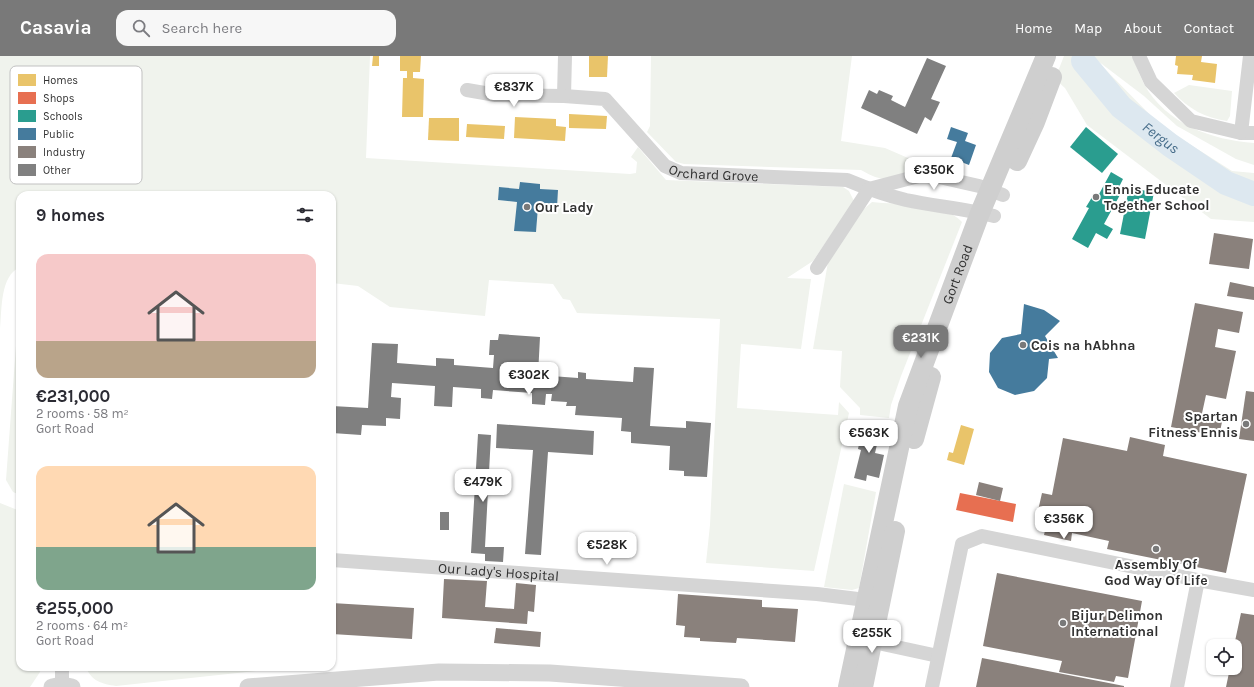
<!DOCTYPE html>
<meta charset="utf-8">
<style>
:root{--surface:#fff;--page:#f7f7f7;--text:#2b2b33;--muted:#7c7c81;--accent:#797979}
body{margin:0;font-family:Karla,sans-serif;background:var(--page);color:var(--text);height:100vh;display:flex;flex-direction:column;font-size:15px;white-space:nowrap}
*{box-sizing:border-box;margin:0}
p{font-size:13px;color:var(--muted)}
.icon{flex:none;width:22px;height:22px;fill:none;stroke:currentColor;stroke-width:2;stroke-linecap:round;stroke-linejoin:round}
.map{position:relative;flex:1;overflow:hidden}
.drawer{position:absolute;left:16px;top:135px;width:320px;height:480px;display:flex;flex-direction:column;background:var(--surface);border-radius:12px;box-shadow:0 1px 3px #0004}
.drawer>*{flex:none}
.fabs{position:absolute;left:1206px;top:583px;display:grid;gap:8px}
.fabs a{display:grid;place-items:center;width:36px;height:36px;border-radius:8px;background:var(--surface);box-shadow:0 1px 3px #0004;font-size:20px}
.price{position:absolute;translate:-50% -34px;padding:0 9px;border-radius:8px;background:#fff;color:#222;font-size:13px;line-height:26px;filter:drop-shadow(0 1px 2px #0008)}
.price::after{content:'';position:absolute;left:50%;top:24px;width:12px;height:9px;margin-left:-6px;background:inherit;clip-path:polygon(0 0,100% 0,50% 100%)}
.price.on{background:var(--accent);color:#fff}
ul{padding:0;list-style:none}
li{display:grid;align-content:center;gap:8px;height:212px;padding:0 20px}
li span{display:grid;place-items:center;height:124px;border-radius:12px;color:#555}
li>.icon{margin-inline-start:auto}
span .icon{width:72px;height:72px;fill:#fffc;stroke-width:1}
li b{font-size:17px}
h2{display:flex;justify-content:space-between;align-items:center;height:48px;padding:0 20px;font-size:17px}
header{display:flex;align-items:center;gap:24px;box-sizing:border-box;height:56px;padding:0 20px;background:var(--accent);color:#fff}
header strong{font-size:19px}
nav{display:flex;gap:22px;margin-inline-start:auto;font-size:14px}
.search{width:280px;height:36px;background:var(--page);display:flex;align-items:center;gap:10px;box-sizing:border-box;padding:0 14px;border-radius:12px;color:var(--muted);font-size:15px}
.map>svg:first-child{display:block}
.green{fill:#f0f3ed;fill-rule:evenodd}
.homes{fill:#e9c46a}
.shops{fill:#e76f51}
.schools{fill:#2a9d8f}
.public{fill:#457b9d}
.industry{fill:#8a817c}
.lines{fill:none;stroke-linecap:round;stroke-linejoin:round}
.river{stroke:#dde8f0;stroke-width:24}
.building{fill:#808080}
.minor{stroke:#d5d5d5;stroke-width:14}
.tertiary{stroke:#d5d5d5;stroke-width:17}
.secondary{stroke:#cfcfcf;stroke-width:20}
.poi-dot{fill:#797979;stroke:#fff;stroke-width:1.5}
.labels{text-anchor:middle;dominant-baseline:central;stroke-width:4;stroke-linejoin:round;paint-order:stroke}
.street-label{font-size:14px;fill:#313131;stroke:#fff}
.poi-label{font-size:14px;font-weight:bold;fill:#313131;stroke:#fff;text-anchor:start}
.water-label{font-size:15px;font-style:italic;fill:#476d8a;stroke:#fff}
.key{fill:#fff;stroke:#c1c1c1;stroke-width:1}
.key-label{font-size:11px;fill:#313131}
</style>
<header>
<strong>Casavia</strong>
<div class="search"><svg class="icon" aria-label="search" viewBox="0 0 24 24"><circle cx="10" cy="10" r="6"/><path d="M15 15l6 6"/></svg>Search here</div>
<nav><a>Home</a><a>Map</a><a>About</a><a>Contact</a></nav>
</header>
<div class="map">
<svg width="1254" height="631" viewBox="0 0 1254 631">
<rect width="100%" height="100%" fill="#fff"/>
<g class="green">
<path d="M0,0H370L366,102L630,118L636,117L637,106L631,101L638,91L666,124L843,131L849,135L854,145L813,205L787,222L811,223L801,293L741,288L737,352L838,359L839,346L849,357L814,515L706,507L710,469L720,263L577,257L570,244L563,243L553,228L489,224L485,260L390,251L358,230L332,227V139H20V211C0,220 2,253 0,273ZM520,126L540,128V133L558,135L557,152L538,151L536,175H515L517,146L498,144L499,131L519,133Z"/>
<path d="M651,0H852L841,85L885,92L915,105L916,110L914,116C888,123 886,128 861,114L684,108L676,106L647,76L650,70Z"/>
<path d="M1064,0H1132C1136,9 1140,20 1144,28C1166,68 1212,84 1254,87V109L1236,103L1177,70L1144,40L1094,2L1161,70L1232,115L1254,117V166L1211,163L1087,69L1065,32L1055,23Z"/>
<path d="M1189,29L1232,35L1230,60L1227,65C1205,62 1189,53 1174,37Z"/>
<path d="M872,146C898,149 944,146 962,166L901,320L891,349L889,362L860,359V352L840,331L842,295L813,293L828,206L858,158Z"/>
<polygon points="20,236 20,439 13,436 6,424"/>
<polygon points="844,428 876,436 859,532 852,534 824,531"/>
<polygon points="0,447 20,455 20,611 41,611 40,616 30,631 0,631"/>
<path d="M86,611H265V614L116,630C102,628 91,625 86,611Z"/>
</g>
<g class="homes">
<polygon points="373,0 379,0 379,10 372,10"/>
<polygon points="400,0 421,0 420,16 413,16 413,22 424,23 423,61 402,61 403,22 407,22 407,15 400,15"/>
<polygon points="589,0 608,0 607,21 589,21"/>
<polygon points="1176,0 1202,0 1201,6 1217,8 1215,27 1192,24 1193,19 1177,18 1178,10 1175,9"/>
<polygon points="569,58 607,60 606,73 569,72"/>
<polygon points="515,61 556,63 556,70 566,71 565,85 514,82"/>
<polygon points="429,62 459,62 459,85 428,84"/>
<polygon points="467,68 505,70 504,83 466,81"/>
<polygon points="961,369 974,373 964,409 947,404 949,396 953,397"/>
</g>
<polygon class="shops" points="960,437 1016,448 1013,466 956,454"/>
<g class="schools">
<polygon points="1086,71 1118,98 1102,117 1070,91"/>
<polygon points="1111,116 1123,123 1117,135 1121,137 1104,168 1113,173 1107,183 1096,177 1088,192 1072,183 1089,152 1086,151 1094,138 1098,140"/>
<polygon points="1129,132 1154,136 1145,183 1120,178"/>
</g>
<g class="public">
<polygon points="951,71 968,77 965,85 976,89 969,109 951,102 957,86 947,83"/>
<polygon points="520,126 540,128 540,133 558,134 557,152 538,151 536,176 514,175 517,146 498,144 499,131 519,133"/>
<polygon points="1024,248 1044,254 1060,265 1045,280 1058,302 1049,303 1047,322 1034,335 1015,339 998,332 989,316 990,297 1002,282 1021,278"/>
</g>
<g class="industry">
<polygon points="1214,177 1253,183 1249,213 1209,208"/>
<polygon points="1230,226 1254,231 1254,244 1227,240"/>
<polygon points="1195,247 1243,256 1239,277 1218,273 1215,291 1236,295 1226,343 1206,339 1201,362 1222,366 1219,380 1171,371"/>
<polygon points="1246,335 1254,336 1254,385 1239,383"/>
<polygon points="1130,381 1165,389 1163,400 1247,418 1226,517 1107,493 1109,485 1072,477 1071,485 1044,479 1046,470 1035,468 1042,437 1052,439 1063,382 1127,395"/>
<polygon points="979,426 1003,432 1000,445 976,439"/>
<polygon points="997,517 1142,545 1128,622 1116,620 1114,626 1059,616 1062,605 983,590"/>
<polygon points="444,523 487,525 485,551 514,553 516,527 536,529 534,556 528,555 527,568 442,562"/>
<polygon points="678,538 762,544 762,551 798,553 795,586 737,582 736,587 700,585 700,582 684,581 685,570 676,569"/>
<polygon points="332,547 414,552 412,583 332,578"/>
<polygon points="1241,557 1254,559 1254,631 1226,631 1230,612 1235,612 1234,590"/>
<polygon points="496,572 541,576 540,591 494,587"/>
<polygon points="982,602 1124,630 1124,631 976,631"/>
</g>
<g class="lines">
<path class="river" id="s1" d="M1083,5L1121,51L1170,89L1226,127L1254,138"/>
</g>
<g class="building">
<polygon points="927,2 946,10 931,43 940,46 931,65 925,61 917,78 861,52 869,34 877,38 879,34 893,40 891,44 905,51"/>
<polygon points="499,278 540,281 538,319 578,322 578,316 586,317 586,323 633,326 634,311 654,312 650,370 686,372 686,365 711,367 707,421 684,420 684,415 669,414 670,390 631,387 631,376 621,375 622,362 575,359 576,350 566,350 567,346 551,345 552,338 546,338 545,349 532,348 532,337 493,334 492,343 481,342 481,333 453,331 452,351 434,350 435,330 392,327 391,341 401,342 400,363 386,362 386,370 362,369 361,379 332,377 332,350 368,352 372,287 398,288 397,307 436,310 436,302 454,303 454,309 493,312 494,299 489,299 490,284 498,284"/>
<polygon points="497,368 594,375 593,399 548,396 541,499 525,498 533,394 496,392"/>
<polygon points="863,368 881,372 875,397 884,399 879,422 867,419 866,425 854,422 861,394 858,393"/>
<polygon points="478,378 491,379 485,491 504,491 503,506 485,505 485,498 471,497"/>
<rect x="440" y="456" width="9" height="18"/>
</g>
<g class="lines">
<g class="minor">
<path id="s2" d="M565,0L564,40L605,43L665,110L681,117L847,124C866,132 885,139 906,144C935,150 965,153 994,160"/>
<polyline points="1139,0 1151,26 1191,65 1241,77 1254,77"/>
<polyline points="467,34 496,39 564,40"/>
<polyline points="1241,77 1250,0"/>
<polyline points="869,133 926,118 979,130 1003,139"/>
<polyline points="817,212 869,133"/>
<path id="s3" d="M332,504L817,538L874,545"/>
<polyline points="1198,524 1254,534"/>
<polyline points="864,584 938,600"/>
<polyline points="62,629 62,611"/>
<polyline points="932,631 962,488 982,480 1198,524 1177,631"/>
</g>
<g class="tertiary">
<polyline points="52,631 62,629 72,631"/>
<polyline points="248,631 439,616 550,617 741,631"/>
</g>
<g class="secondary">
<polyline points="1017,105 1035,66 1052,21"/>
<polyline points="914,383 931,321"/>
<path id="s4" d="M848,631L908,350L980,157L1046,0"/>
<polyline points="863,631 895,475"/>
</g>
</g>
<g class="poi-dot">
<circle cx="1096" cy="141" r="4"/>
<circle cx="527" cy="151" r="4"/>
<circle cx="1023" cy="289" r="4"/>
<circle cx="1246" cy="368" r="4"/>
<circle cx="1156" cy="493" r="4"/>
<circle cx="1063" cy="567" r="4"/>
</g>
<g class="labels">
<g class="street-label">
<text stroke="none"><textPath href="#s2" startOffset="221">Orchard Grove</textPath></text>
<text stroke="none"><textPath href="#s4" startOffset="428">Gort Road</textPath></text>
<text stroke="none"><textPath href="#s3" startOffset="167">Our Lady's Hospital</textPath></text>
</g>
<g class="poi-label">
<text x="1104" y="133">Ennis Educate<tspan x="1104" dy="16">Together School</tspan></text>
<text x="535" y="151">Our Lady</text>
<text x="1031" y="289">Cois na hAbhna</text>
<text x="1238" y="360" text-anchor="end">Spartan<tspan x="1238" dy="16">Fitness Ennis</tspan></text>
<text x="1156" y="508" text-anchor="middle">Assembly Of<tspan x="1156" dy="16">God Way Of Life</tspan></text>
<text x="1071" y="559">Bijur Delimon<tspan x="1071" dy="16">International</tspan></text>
</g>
<g class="water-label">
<text stroke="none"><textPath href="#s1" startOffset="110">Fergus</textPath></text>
</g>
</g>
<rect x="10" y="10" width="132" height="118" rx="6" class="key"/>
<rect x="18" y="18" width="18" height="12" fill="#e9c46a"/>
<rect x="18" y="36" width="18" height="12" fill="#e76f51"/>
<rect x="18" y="54" width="18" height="12" fill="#2a9d8f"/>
<rect x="18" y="72" width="18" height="12" fill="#457b9d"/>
<rect x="18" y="90" width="18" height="12" fill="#8a817c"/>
<rect x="18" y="108" width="18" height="12" fill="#808080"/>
<g class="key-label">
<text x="43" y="28">Homes</text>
<text x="43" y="46">Shops</text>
<text x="43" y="64">Schools</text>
<text x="43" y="82">Public</text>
<text x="43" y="100">Industry</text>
<text x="43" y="118">Other</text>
</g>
</svg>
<div class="fabs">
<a><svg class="icon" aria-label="locate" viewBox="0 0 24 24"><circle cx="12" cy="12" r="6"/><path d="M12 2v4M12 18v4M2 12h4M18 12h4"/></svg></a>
</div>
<b class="price" style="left:514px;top:52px">€837K</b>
<b class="price" style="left:934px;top:135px">€350K</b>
<b class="price on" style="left:921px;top:303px">€231K</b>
<b class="price" style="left:529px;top:340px">€302K</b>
<b class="price" style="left:869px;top:398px">€563K</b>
<b class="price" style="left:483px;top:447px">€479K</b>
<b class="price" style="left:1064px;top:484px">€356K</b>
<b class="price" style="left:607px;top:510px">€528K</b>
<b class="price" style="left:872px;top:598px">€255K</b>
<section class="drawer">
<h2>9 homes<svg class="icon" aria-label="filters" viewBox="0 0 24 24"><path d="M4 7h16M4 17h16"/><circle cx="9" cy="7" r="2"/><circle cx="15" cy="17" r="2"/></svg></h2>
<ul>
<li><span style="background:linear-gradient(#f6c9c9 70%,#b9a48a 0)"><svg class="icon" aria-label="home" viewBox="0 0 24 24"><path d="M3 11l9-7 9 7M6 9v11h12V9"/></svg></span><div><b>€231,000</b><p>2 rooms · 58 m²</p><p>Gort Road</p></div></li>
<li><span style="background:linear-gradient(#ffd9b3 65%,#7fa58c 0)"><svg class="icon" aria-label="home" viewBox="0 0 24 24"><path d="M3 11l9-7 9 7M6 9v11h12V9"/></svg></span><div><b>€255,000</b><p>2 rooms · 64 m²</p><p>Gort Road</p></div></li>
</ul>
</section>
</div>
